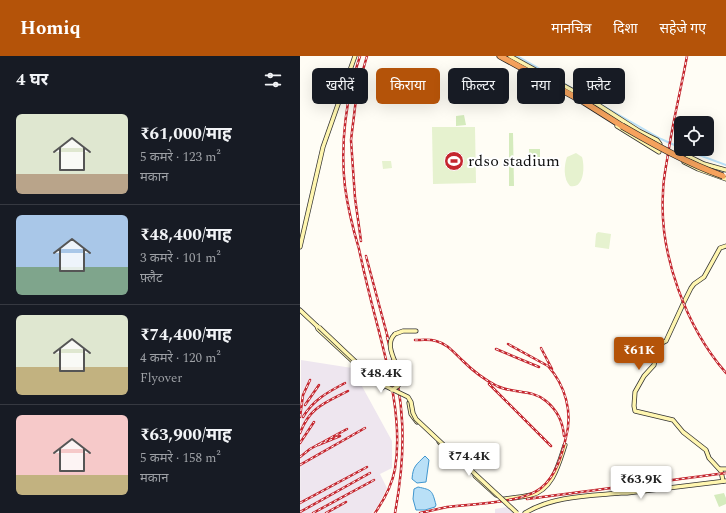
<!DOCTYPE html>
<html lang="hi">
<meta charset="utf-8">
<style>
:root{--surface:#171b24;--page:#20242c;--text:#f1f3f6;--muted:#9ea1a6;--line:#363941;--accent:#b45309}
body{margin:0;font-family:Spectral,"Noto Sans Devanagari",serif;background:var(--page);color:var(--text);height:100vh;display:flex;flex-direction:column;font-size:15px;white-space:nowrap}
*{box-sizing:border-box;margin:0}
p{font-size:13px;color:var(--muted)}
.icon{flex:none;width:22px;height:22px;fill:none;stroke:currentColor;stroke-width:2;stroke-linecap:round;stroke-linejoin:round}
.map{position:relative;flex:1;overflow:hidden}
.sheet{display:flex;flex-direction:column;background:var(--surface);width:300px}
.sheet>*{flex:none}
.banner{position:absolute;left:12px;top:12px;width:354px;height:36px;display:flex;gap:8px}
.tools{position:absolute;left:374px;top:60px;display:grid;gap:8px}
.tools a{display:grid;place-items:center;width:40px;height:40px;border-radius:6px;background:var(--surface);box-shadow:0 4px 16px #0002;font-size:20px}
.price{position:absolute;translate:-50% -34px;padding:0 9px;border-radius:4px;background:#fff;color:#222;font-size:13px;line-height:26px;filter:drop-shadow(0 1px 2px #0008)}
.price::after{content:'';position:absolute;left:50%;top:24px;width:12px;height:9px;margin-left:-6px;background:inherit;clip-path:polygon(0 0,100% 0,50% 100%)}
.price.active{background:var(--accent);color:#fff}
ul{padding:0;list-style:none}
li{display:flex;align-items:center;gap:12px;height:100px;padding:0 16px}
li+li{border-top:1px solid var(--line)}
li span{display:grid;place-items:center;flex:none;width:112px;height:80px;border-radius:6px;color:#555}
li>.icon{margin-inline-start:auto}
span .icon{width:48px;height:48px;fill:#fffc;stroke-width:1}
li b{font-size:17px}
h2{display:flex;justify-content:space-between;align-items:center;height:48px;padding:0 16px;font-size:17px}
.chip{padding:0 14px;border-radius:6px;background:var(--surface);box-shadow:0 4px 16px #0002;font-size:14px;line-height:36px}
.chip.active{background:var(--accent);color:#fff}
header{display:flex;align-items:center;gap:24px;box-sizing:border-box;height:56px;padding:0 20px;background:var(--accent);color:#fff}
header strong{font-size:19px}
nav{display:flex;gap:22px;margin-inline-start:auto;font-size:14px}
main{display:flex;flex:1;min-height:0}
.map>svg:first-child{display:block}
.industrial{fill:#eee6ef}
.green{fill:#d5ebbd}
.pitch{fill:#e6f2cf}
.water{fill:#b9e0f7;stroke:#3f96cf}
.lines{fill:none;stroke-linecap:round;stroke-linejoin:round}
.canal{stroke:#b9e0f7;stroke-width:2}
.secondary-casing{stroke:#333;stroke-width:5}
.highway-casing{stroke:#222;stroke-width:7}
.secondary{stroke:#fff6b0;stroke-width:3.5}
.highway{stroke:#f5a25d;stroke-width:5.5}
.rail-casing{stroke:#c4262e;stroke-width:2.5}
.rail{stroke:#fff;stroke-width:1;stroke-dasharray:3;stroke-linecap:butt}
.secondary-bridge-casing{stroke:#333;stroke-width:5;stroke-linecap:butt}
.highway-bridge-casing{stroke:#222;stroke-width:7;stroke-linecap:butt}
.secondary-bridge{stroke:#fff6b0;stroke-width:3.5}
.highway-bridge{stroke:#f5a25d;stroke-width:5.5}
.labels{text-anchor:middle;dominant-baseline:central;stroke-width:4;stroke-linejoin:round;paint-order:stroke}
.poi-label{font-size:16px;fill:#111;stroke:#fff;text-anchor:start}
</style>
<header>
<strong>Homiq</strong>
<nav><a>मानचित्र</a><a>दिशा</a><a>सहेजे गए</a></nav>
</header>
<main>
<section class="sheet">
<h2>4 घर<svg class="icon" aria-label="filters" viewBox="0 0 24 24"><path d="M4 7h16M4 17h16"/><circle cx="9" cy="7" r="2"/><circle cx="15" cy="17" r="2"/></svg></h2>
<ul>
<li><span style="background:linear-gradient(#dfe7d0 75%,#b9a48a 0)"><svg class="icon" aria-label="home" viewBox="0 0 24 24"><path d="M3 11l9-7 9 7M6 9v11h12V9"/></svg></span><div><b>₹61,000/माह</b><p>5 कमरे · 123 m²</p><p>मकान</p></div></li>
<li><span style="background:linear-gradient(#a9c7e8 65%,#7fa58c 0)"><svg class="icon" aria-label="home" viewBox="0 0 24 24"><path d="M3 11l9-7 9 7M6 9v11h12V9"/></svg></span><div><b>₹48,400/माह</b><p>3 कमरे · 101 m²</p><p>फ़्लैट</p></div></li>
<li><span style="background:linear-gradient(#dfe7d0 65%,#c2b280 0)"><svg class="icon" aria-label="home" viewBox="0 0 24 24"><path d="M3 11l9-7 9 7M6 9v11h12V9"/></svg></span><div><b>₹74,400/माह</b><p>4 कमरे · 120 m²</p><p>Flyover</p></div></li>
<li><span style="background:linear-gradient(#f6c9c9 75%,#c2b280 0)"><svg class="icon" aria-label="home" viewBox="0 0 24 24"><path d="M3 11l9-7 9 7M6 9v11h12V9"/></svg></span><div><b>₹63,900/माह</b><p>5 कमरे · 158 m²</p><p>मकान</p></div></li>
</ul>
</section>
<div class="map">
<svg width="426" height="457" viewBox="0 0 426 457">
<rect width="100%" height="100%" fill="#fffdf5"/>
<g class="industrial">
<polygon points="1,304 52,312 92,385 92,412 80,418 87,432 78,450 72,457 0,457"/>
<polygon points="207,451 213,457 195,457 195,453"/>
</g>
<g class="green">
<polygon points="199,15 203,15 203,46 200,46"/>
<polygon points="164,59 166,69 156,70 156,60"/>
<polygon points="209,77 213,77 214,130 209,130"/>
<polygon points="229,93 240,93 240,111 230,112"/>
<polygon points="424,437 426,442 426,448 419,451 414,439"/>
</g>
<g class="pitch">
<polygon points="132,71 175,71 176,127 133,128"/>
<path d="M276,97L282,101C285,111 284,133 270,130C263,123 264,109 267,101Z"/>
<polygon points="82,105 91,105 92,112 83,113"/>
<polygon points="298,176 311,178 309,193 295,191 296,178"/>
</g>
<g class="water">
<path d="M125,400L129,404L126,426L117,427L112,423C113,410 116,409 125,400Z"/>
<path d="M118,431C132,434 132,434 136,449L135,451L125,454H116L113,443L114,433Z"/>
</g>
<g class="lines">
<g class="canal">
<polyline points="217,0 261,25"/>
<polyline points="263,27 361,83 381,92"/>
<polyline points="383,93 426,109"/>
</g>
<defs>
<g id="secondary">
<polyline points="210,0 297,48 339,75 357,84 360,88 359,96 317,70"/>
<polyline points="426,114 404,108 388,100 384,106 398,113 426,123"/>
<polyline points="0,191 23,91 55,0"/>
<polyline points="0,254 18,271"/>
<polyline points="17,270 18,273 59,311"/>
<polyline points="95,278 103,275 116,275"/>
<polyline points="69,316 78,324 82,332"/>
<polyline points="109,347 111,358 117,366"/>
<polyline points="139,386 162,408"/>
<polyline points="148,391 164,406"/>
<polyline points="420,413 426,413"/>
<polyline points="175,420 196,439"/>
<polyline points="423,425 421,415 409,402 406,394 383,376 373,364 335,355 334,350 335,336 344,320 354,309 358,289 366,285 384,246 391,232 394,228 404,221 420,192 426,190"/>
<path d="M204,443C213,442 223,441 231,439C253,434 259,407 265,389"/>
<path d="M225,457C253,440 288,440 321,437H327L426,425"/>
</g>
<polyline id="highway" points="200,0 284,46 322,70"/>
</defs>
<use href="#secondary" class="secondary-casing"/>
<use href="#highway" class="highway-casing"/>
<use href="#secondary" class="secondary"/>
<use href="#highway" class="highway"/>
<defs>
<g id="rail">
<path d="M60,0C46,41 40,88 45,131C48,153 53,173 59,193C64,217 70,241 76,264C88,310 103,365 95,413C92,429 84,444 75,457"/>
<path d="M387,0C381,33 373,65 368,98C366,111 363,124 363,137C359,198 386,271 426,317"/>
<polyline points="61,16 57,35 51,84 55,142 61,185"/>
<polyline points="61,21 67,0"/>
<polyline points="66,200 89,286"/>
<path d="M87,281C105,345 107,392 95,457"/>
<path d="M115,284C122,284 130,283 136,285C148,288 154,297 163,305C172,314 185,324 197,330C214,338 232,333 246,345C257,354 263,366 264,380"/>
<polyline points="241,292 252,313"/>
<polyline points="196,293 239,311"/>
<polyline points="189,328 251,390"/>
<polyline points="5,349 19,329"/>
<polyline points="0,361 3,339 10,324"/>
<path d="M3,361C13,344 28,336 45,327"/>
<path d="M0,377C10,351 25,347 48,335"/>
<polyline points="0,387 14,366"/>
<polyline points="18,389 40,380"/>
<polyline points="0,401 10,393 47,373"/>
<polyline points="0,409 65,372"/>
<polyline points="227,443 426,417"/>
<polyline points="0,447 67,411"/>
<polyline points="0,456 70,417"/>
<polyline points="13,457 74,424"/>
<polyline points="26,457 46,446"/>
<path d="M120,457C129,455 138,453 147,451C171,448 223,447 241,432C256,420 262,399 266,381C273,356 265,329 248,310L208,288"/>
</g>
</defs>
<use href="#rail" class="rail-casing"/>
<use href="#rail" class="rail"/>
<defs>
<g id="secondary-bridge">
<polyline points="19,271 77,326 108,341 111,346 113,357 116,363 148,393"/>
<path d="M92,334L98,330L101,324C100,310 82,290 95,278"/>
<polyline points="160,404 217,457"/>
</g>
<path id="highway-bridge" d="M322,70C355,89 387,107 423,120"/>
</defs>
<use href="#secondary-bridge" class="secondary-bridge-casing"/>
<use href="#highway-bridge" class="highway-bridge-casing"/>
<use href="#secondary-bridge" class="secondary-bridge"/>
<use href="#highway-bridge" class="highway-bridge"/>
</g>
<defs>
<symbol id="stadium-disc" viewBox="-11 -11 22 22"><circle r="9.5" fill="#c4262e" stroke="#fff"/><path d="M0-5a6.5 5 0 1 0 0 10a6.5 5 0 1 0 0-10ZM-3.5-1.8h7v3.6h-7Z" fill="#fff"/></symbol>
</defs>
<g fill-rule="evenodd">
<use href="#stadium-disc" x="143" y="94" width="22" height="22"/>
</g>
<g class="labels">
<g class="poi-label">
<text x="168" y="105">rdso stadium</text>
</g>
</g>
</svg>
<div class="tools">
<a><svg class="icon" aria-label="locate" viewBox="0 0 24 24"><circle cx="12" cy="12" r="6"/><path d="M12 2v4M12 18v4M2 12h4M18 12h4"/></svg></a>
</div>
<b class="price active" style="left:339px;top:315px">₹61K</b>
<b class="price" style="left:81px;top:338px">₹48.4K</b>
<b class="price" style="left:169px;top:421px">₹74.4K</b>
<b class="price" style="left:341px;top:444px">₹63.9K</b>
<div class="banner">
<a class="chip">खरीदें</a>
<a class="chip active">किराया</a>
<a class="chip">फ़िल्टर</a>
<a class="chip">नया</a>
<a class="chip">फ़्लैट</a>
</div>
</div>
</main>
